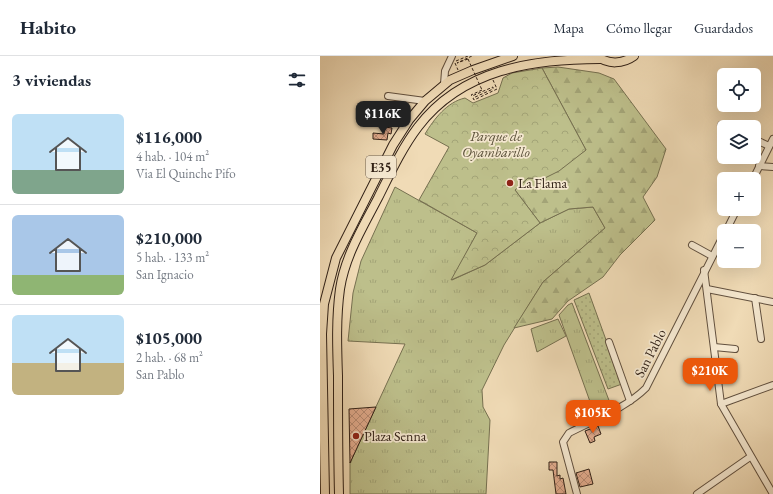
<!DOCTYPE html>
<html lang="es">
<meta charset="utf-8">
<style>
:root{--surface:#fff;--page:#f2f2f3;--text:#1f2937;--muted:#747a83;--line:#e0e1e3;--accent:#ea580c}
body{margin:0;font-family:"EB Garamond",serif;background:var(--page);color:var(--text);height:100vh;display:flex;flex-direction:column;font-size:15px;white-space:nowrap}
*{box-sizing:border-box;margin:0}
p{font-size:13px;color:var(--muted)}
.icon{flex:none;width:22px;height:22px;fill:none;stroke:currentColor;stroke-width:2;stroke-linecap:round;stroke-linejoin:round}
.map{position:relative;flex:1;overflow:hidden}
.panel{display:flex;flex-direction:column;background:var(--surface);width:320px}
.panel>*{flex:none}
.tools{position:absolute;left:397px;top:12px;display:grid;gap:8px}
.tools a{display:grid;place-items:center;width:44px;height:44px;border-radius:6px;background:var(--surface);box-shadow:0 4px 16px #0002;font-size:20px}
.price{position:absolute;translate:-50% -34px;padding:0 9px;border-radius:8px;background:var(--accent);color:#fff;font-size:13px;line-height:26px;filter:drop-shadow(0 1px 2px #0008)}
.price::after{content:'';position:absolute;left:50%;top:24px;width:12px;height:9px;margin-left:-6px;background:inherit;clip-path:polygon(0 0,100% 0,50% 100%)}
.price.active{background:#222;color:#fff}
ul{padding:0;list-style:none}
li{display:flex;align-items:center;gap:12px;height:100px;padding:0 12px}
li+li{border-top:1px solid var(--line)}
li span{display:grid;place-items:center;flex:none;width:112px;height:80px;border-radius:6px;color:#555}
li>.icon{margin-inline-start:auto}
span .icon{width:48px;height:48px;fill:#fffc;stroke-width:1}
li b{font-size:17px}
h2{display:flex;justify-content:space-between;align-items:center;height:48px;padding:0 12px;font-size:17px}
header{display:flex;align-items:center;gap:24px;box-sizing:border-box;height:56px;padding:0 20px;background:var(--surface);border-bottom:1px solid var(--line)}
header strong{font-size:19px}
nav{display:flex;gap:22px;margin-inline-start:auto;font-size:14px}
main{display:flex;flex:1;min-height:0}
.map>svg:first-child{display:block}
.grass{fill:url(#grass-tufts);stroke:#767050}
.forest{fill:url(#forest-firs);stroke:#767050}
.park{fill:url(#park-crowns);stroke:#767050}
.garden{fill:url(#garden-dots);stroke:#767050}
.building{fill:url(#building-cross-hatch);stroke:#302016}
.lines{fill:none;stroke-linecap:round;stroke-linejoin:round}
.minor-casing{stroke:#604f3e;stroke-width:8}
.highway-casing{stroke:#302016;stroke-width:10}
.path{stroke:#302016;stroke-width:1;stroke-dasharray:3 2;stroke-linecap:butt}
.minor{stroke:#f5e8d0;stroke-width:6}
.highway{stroke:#f0dbb6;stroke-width:8}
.path-bridge{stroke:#302016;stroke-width:1;stroke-dasharray:3 2;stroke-linecap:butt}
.poi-dot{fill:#8f2418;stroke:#f5e8d0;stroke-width:1.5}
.labels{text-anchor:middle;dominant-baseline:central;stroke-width:3.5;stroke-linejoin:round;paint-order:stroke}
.shield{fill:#f5e8d0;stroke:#6b5c4e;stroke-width:1}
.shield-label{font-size:13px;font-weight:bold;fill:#302016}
.park-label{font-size:14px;font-style:italic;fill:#5a5039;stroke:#f5e8d0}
.poi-label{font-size:14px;fill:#302016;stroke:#f5e8d0;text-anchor:start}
.street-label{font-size:14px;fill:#302016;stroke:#f5e8d0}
</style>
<header>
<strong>Habito</strong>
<nav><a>Mapa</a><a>Cómo llegar</a><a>Guardados</a></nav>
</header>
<main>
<section class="panel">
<h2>3 viviendas<svg class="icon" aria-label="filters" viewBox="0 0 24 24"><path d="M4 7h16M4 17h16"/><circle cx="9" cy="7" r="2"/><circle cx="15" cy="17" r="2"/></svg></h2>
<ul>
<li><span style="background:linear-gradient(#bfe0f5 70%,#7fa58c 0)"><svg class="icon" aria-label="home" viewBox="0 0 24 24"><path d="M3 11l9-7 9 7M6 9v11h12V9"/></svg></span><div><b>$116,000</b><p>4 hab. · 104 m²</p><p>Via El Quinche Pifo</p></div></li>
<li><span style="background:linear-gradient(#a9c7e8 75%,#8fb573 0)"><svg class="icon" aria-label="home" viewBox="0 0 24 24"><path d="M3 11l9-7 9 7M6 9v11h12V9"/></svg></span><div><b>$210,000</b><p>5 hab. · 133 m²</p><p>San Ignacio</p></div></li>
<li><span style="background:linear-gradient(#bfe0f5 60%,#c2b280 0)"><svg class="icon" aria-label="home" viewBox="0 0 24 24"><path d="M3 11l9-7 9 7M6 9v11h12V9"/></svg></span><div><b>$105,000</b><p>2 hab. · 68 m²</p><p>San Pablo</p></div></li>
</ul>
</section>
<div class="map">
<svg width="453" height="438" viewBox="0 0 453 438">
<defs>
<pattern id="grass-tufts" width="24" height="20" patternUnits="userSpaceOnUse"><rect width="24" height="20" fill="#bdbf8b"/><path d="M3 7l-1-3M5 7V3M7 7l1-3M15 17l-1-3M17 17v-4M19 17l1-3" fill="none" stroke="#a3a477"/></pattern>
<pattern id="forest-firs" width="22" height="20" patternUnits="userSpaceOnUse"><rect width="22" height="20" fill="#bdbf8b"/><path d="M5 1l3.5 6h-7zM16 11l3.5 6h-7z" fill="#a3a477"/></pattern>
<pattern id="park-crowns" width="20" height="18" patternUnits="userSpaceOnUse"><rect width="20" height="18" fill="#bdbf8b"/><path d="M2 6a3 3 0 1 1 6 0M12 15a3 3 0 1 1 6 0" fill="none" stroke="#a3a477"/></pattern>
<pattern id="garden-dots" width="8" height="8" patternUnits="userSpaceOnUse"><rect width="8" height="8" fill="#bdbf8b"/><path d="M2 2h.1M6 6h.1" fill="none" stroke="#a3a477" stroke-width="1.8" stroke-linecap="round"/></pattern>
<pattern id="building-cross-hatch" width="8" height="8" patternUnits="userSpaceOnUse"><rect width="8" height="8" fill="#e4ad8f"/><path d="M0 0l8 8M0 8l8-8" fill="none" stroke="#b98c74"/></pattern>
</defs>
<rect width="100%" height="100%" fill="#f0dbb6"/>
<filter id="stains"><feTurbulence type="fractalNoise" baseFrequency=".005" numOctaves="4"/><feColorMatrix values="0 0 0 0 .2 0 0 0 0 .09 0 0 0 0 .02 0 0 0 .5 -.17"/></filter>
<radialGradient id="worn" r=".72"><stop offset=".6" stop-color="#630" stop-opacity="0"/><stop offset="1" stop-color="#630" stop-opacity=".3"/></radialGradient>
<g class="grass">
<polygon points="75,131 157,177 132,224 165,209 220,167 249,153 273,151 285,172 223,226 184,289 162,334 163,351 170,364 166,438 30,438 30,407 85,288 28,285 33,237 41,205"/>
<polygon points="252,247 290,347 273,354 239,259 248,249"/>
<polygon points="238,263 246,280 217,296 211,273"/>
</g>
<polygon class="forest" points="238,11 279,17 294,23 346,93 337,121 323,141 335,164 300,199 283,221 248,245 232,263 194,272 223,226 285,172 273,151 249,153 220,167 195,134 208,122 223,123 266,94 222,12"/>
<path class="park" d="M222,12L266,94L239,115L223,123L208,122L195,134L220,167L165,209L131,224L157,177L99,144L129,91L105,78C114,63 127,46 145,42L153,47L178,37L183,22L192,17Z"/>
<polygon class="garden" points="269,237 302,328 288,333 254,244"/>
<g class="building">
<polygon points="65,71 72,72 71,78 68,77 67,84 53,83 53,77 64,78"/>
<polygon points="56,351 30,407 29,353"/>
<polygon points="278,370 281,378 274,381 275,385 270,387 265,375"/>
<polygon points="229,406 237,406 237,420 240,419 240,423 243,422 246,438 236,438 233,414 229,414"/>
<polygon points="269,413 273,428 260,431 256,417"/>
</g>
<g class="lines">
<defs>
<g id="minor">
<polyline points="124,28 125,15 132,0"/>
<polyline points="68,40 105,45"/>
<polyline points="401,69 405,71"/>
<polyline points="434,83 449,90"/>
<polyline points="439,110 453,111"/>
<polyline points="433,123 453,83"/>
<polyline points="406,175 417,153"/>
<polyline points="372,189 392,200"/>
<polyline points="384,214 401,348 453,438"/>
<polyline points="387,233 453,246"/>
<polyline points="435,242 441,283"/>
<polyline points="289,286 310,345"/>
<polyline points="394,291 415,293"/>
<polyline points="401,348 453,329"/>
<path d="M257,438L243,386L249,377C274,364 306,352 326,332L404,178"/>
<polyline points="377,438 430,401"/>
</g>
<g id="highway">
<path d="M277,0C288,9 303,8 314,0"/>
<polyline points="5,438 2,278 4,248 16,202 73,89 89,64 105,45 130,24 153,14 193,0"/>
<path d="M19,438C18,399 18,360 18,320C17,291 16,262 20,233C25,200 43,171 58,142C70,118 82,92 98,71C142,13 213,3 280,3"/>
</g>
</defs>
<use href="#minor" class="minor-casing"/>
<use href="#highway" class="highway-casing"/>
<g class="path">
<polyline points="148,3 137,7 152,0"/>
<polyline points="136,5 148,0"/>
<polyline points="135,7 138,14"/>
<polyline points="162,34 151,39 152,40 173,31 173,33 153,42 154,44 177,33 173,24"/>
</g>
<use href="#minor" class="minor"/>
<use href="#highway" class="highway"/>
<polyline class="path-bridge" points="148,3 162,34"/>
</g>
<g class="poi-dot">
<circle cx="190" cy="127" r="4"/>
<circle cx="36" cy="380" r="4"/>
</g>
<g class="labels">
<rect class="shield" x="46" y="100" width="30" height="22" rx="3"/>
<g class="shield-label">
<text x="61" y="111">E35</text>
</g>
<g class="park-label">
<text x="176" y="80">Parque de<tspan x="176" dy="16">Oyambarillo</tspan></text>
</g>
<g class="poi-label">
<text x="198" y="127">La Flama</text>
<text x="44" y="380">Plaza Senna</text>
</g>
<g class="street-label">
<text transform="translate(330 297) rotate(-63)">San Pablo</text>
</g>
</g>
<rect width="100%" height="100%" filter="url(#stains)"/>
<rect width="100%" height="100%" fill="url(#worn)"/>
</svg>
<div class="tools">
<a><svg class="icon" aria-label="locate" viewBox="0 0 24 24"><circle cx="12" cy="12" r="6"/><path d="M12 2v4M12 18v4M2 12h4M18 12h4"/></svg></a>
<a><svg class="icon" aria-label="layers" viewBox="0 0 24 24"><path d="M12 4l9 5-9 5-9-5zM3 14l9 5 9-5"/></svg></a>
<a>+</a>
<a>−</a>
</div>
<b class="price active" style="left:63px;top:79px">$116K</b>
<b class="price" style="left:390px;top:336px">$210K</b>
<b class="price" style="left:273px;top:378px">$105K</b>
</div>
</main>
